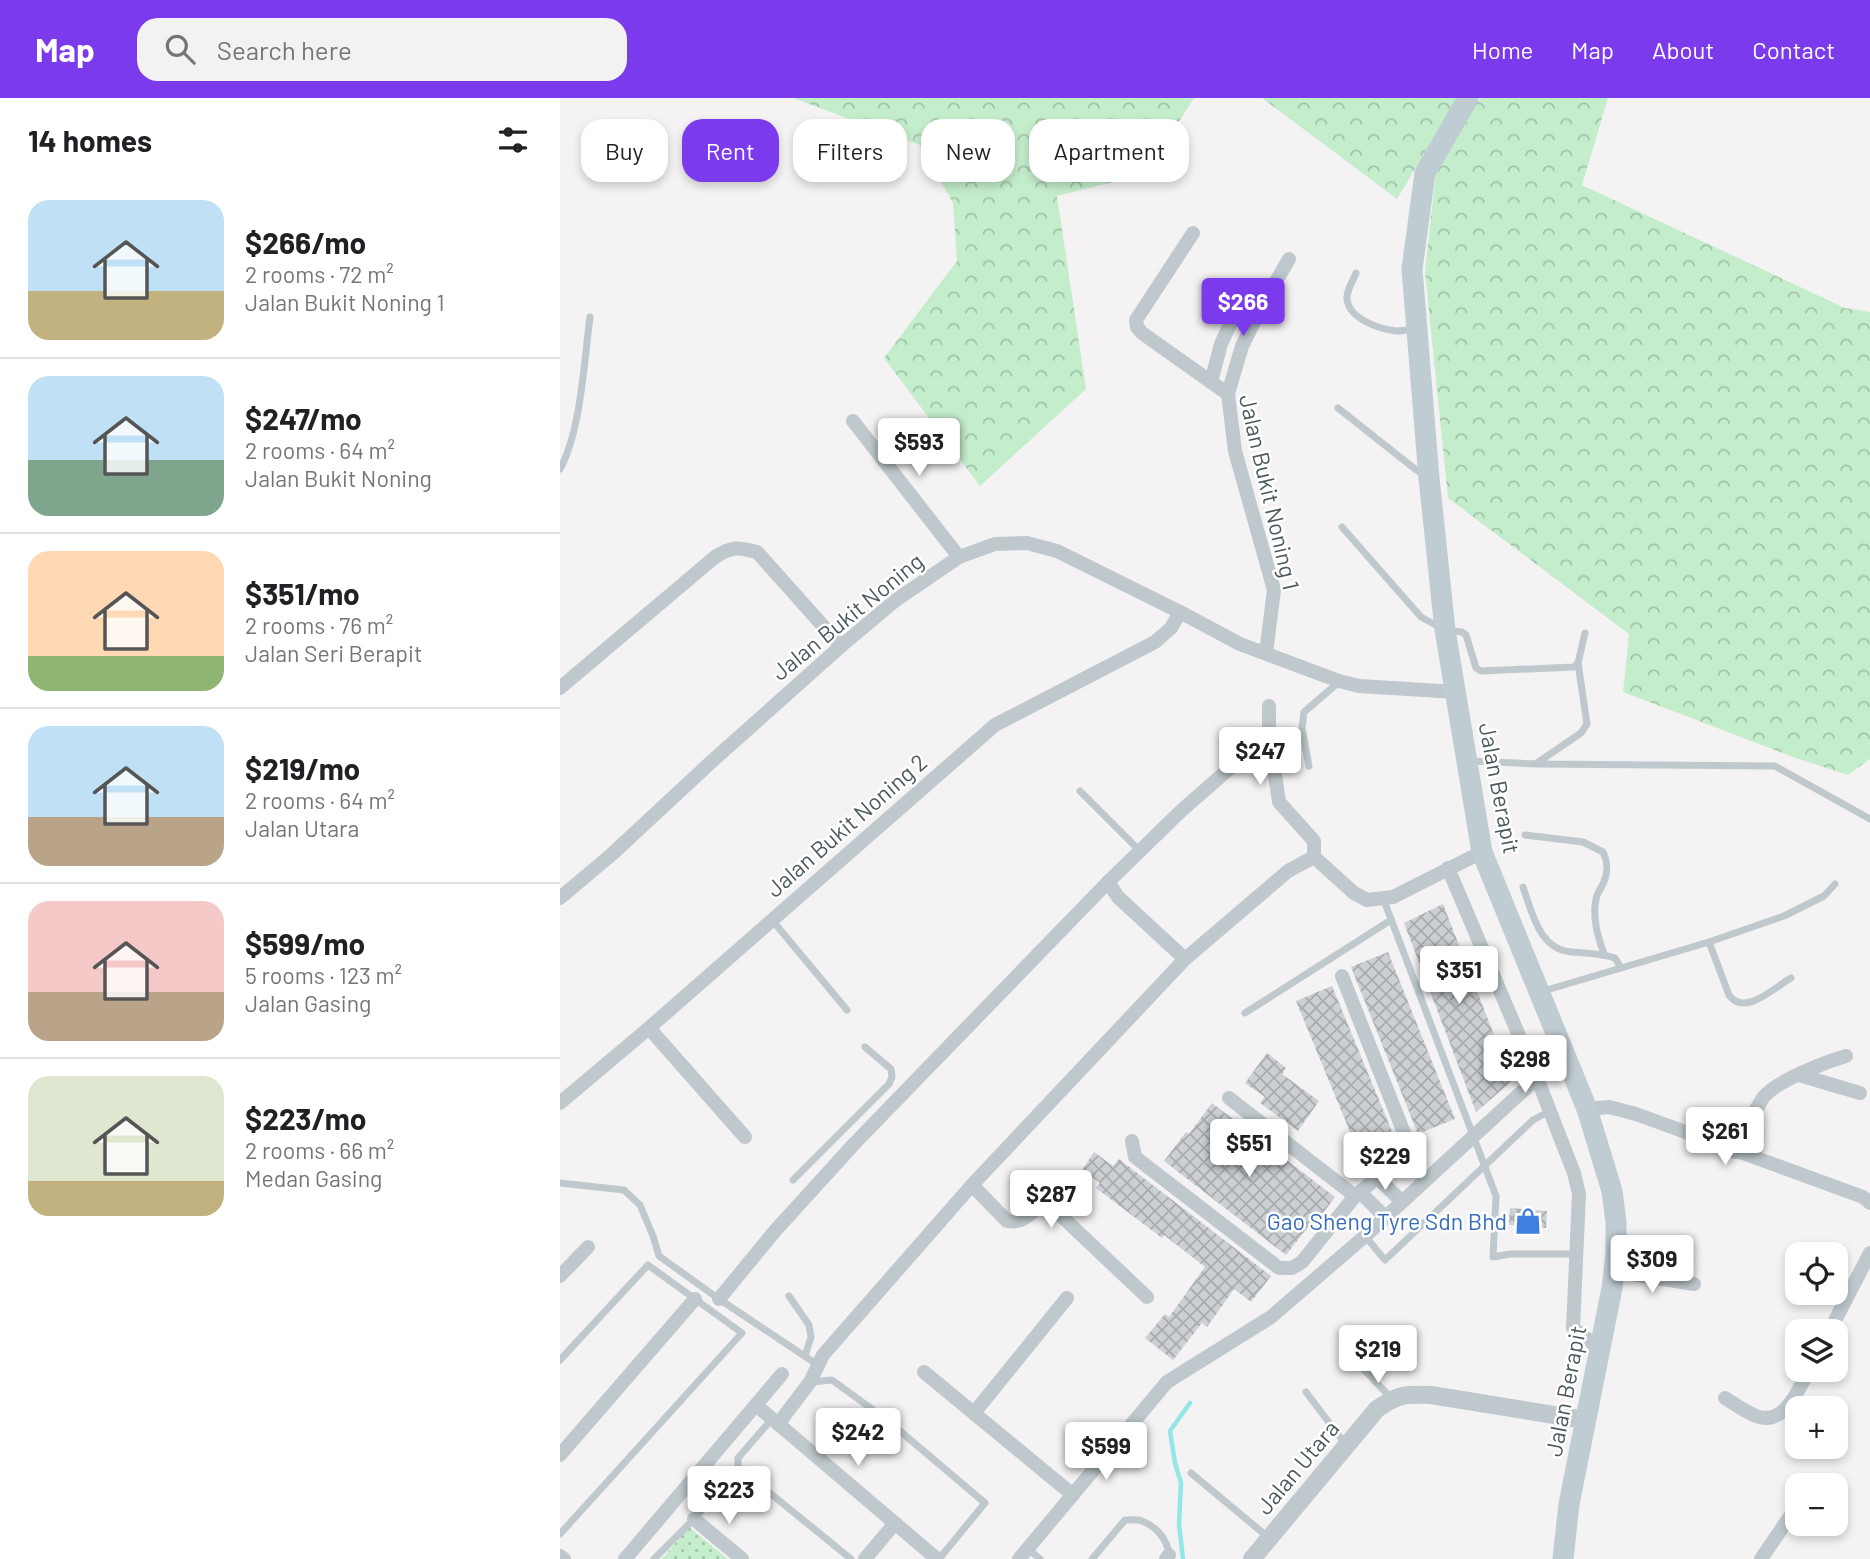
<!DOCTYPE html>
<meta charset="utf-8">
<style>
:root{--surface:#fff;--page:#f2f2f2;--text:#202124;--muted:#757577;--line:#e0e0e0;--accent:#7c3aed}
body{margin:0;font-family:Barlow,sans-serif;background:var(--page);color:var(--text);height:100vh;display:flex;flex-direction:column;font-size:26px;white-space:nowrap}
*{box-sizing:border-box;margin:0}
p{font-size:23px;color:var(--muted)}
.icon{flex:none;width:38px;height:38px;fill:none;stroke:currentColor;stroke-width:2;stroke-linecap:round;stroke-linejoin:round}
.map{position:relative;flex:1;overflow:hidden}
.panel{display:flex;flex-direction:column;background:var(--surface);width:560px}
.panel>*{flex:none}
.top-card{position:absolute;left:21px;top:21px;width:665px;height:63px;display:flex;gap:14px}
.fabs{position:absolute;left:1225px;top:1144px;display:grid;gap:14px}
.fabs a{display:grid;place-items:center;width:63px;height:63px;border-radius:14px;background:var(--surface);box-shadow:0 4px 10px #0003;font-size:35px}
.price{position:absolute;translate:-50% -60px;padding:0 16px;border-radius:7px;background:#fff;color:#222;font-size:23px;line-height:46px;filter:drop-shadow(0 2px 4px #0008)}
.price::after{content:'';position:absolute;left:50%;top:42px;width:21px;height:16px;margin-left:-10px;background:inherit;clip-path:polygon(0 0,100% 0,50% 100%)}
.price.on{background:var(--accent);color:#fff}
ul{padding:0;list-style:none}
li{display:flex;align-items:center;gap:21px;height:175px;padding:0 28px}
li+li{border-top:2px solid var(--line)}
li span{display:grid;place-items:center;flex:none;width:196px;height:140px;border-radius:21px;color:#555}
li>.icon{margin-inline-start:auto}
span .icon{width:84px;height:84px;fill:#fffc;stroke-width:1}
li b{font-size:30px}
h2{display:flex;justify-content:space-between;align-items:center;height:84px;padding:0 28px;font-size:30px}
.chip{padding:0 24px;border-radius:21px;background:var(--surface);box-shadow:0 4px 10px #0003;font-size:24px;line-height:63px}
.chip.on{background:var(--accent);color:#fff}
header{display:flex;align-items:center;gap:42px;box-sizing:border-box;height:98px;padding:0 35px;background:var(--accent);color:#fff}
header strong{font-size:33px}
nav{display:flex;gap:38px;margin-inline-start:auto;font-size:24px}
.search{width:490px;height:63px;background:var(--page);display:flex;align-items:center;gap:18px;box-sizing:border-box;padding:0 24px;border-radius:21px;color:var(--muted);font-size:26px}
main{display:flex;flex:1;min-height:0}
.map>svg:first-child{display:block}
.forest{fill:url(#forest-crowns)}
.park{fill:url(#park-dots)}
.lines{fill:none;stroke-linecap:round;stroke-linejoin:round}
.stream{stroke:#94e7e7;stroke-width:4.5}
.building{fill:url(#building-cross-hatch)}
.service{stroke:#bfc9cd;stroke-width:7}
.minor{stroke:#bfc9cd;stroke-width:14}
.tertiary{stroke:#bfc9cd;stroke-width:18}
.secondary{stroke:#bfccd2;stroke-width:21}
.labels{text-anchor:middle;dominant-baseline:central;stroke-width:5;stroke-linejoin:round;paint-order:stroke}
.street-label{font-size:23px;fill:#4b595e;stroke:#fff}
.shop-label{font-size:23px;fill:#366cbe;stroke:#fff;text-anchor:end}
</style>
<header>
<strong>Map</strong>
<div class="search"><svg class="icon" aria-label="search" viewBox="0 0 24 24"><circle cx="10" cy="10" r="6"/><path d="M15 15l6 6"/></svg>Search here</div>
<nav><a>Home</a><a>Map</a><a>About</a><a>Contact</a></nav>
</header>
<main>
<section class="panel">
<h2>14 homes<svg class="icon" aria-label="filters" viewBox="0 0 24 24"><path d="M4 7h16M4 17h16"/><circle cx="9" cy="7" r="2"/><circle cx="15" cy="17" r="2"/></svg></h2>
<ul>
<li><span style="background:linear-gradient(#bfe0f5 65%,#c2b280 0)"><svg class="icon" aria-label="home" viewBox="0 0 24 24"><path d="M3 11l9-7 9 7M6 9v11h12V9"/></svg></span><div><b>$266/mo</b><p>2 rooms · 72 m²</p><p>Jalan Bukit Noning 1</p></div></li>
<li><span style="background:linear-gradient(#bfe0f5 60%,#7fa58c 0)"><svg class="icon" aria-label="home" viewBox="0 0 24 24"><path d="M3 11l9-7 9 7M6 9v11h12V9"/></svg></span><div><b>$247/mo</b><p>2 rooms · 64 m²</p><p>Jalan Bukit Noning</p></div></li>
<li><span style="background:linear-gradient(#ffd9b3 75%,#8fb573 0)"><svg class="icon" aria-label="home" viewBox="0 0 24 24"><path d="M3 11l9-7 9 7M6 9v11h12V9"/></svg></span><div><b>$351/mo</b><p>2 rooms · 76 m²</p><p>Jalan Seri Berapit</p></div></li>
<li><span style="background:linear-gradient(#bfe0f5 65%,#b9a48a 0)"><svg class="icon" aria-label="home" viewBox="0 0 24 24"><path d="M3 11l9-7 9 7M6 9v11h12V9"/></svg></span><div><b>$219/mo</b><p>2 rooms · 64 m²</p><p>Jalan Utara</p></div></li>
<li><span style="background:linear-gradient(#f6c9c9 65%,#b9a48a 0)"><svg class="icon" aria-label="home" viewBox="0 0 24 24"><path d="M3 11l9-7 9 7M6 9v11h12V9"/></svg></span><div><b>$599/mo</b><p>5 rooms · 123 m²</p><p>Jalan Gasing</p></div></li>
<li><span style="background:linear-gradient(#dfe7d0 75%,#c2b280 0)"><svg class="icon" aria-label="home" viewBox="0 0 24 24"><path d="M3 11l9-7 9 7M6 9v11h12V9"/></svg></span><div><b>$223/mo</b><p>2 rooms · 66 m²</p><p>Medan Gasing</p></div></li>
</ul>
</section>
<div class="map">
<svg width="1310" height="1461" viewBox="0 0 1310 1461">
<defs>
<pattern id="forest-crowns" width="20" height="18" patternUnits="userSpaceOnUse" patternTransform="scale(1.75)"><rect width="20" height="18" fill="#c4edcb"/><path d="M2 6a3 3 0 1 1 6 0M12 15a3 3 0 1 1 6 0" fill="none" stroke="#a1c3a8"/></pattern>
<pattern id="park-dots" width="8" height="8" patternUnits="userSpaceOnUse" patternTransform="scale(1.75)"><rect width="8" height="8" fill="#c4edcb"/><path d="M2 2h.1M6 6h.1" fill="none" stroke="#a1c3a8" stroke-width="1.8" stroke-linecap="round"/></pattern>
<pattern id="building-cross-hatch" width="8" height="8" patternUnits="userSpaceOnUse" patternTransform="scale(1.75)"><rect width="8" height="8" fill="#ccd0d4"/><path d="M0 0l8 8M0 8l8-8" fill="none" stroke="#a8acaf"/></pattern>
</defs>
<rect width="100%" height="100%" fill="#f4f2f2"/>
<g class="forest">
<polygon points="233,0 634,0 585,76 497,98 526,291 420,388 324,260 397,163 393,105 360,47"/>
<polygon points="702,0 897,0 837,101"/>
<polygon points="920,0 1048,0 1022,87 1285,210 1310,214 1310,661 1288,677 1236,660 1063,594 1069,536 888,400 865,174 876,73"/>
</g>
<polygon class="park" points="129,1429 168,1461 102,1461"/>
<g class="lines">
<polyline class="stream" points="623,1461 619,1426 621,1385 615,1365 610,1333 630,1305"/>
</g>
<g class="building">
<polygon points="883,806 952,983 916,1014 844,825"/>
<polygon points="828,854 895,1021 858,1036 791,869"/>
<polygon points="772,888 836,1043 800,1058 736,903"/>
<polygon points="707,955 726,970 722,976 759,1003 738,1033 700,1005 705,999 685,985"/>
<polygon points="652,1005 775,1099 754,1127 751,1125 726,1157 604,1063 626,1034 629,1036"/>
<polygon points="534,1054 553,1068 559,1061 711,1178 691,1204 674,1191 647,1229 642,1225 613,1262 585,1240 605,1216 609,1219 645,1169 604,1137 602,1140 536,1090 540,1085 522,1072"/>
<polygon points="950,1110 987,1113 986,1130 949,1127"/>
</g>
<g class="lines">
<g class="service">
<path d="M796,175C793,183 786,193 787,201C789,221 819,231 836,233C841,233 848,232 853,231"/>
<polyline points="778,310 855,371 866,378"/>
<path d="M0,371C21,333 24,263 30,219"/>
<polyline points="782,429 861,519 885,532 902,534 906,537 916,570 921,573 1014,569 1018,565 1025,535"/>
<polyline points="911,663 977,666 1215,668 1310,721"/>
<polyline points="977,665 1021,635 1027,626 1018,565"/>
<polyline points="749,668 742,630 744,614 779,584"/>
<polyline points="520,693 579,752"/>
<path d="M965,737L1023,744L1043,754C1048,764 1048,776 1043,786C1040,792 1037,795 1036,801C1032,820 1038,839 1044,856"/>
<path d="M963,789C972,814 979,852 1012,854C1027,855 1040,855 1055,860L1061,870"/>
<polyline points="823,800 936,1098 933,1159 950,1156 1016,1156"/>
<polyline points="212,822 287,912"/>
<path d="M1149,844L1169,897C1184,919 1214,890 1231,880"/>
<polyline points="980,894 1149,844 1224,818 1264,798 1275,786"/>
<polyline points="685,915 831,822"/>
<polyline points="233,1082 329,986 332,979 331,971 305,949"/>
<polyline points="0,1085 64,1092 80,1107 93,1138 99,1158 159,1201 258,1267"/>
<polyline points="805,1138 825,1162 973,1022 990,1013"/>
<polyline points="229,1198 249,1227 251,1239 245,1258"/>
<polyline points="0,1262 88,1167 182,1235 0,1436"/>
<polyline points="796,1263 831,1300"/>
<polyline points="251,1284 272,1282 327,1322 425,1405 379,1461"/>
<polyline points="746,1294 786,1347"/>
<polyline points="178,1369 291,1461"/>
<polyline points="631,1375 709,1440"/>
<polyline points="468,1451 480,1461"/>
<polyline points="94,1461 134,1421 178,1369 178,1360 212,1321"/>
<path d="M532,1461L565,1422C570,1422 577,1421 582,1423C596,1428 608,1442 609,1457"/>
</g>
<g class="minor">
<polyline points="633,135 576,222 577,229 582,235 668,296 675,353 714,492 706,555"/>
<polyline points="651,284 661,246 688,187"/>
<polyline points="668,296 682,248 703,206 729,161"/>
<polyline points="293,323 399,459"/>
<path d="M0,590L155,459C172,448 178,449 197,454L281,548"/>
<polyline points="709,608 709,636 719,704 754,743 754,759"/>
<polyline points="888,770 977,980 1014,1075 1019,1096 1013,1230 1040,1251"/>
<polyline points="548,784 558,799 625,861"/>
<polyline points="0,800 51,757 150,665 281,548 336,502 399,459 435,446 467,445 497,453 620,514 680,546 779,583 799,588 896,594"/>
<polyline points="89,930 185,1039"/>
<polyline points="1239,977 1300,995"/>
<polyline points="669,1000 795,1098"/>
<polyline points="0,1005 89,930 435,627 595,544 611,530 620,514"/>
<polyline points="1027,1011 1049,1009 1076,1016 1303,1099 1310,1105"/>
<polyline points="572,1043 575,1059 719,1170 732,1170 742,1164 795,1098 845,1057 849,1052 848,1045 782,878"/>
<path d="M1175,1054C1184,1036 1192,1016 1203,1000C1215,983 1266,964 1286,958"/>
<polyline points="818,1080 842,1104"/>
<path d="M412,1087L447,1123C472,1128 473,1098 496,1113L587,1199"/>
<polyline points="800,1094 825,1119"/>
<polyline points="1054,1173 1134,1186"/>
<polyline points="0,1178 28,1149"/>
<polyline points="159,1201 214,1134 294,1046 548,784 622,712 709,636"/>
<polyline points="1269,1234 1310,1155"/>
<polyline points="364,1274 513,1397"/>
<path d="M1165,1300C1175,1306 1188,1316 1199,1319C1226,1326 1239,1290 1249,1272"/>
<polyline points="196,1307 377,1461"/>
<polyline points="414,1315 507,1200"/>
<polyline points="218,1326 250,1284 263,1257 412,1087 625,861 728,773 754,759 794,795 807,802 833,799 922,754"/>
<polyline points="0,1357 135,1201"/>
<polyline points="134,1421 182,1461"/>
<polyline points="0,1458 4,1461"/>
<polyline points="65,1461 222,1276"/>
<polyline points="305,1461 335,1425"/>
<polyline points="459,1461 607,1284 711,1219 805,1138 977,980 1007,963"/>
<polyline points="606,1461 609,1457"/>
<polyline points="1201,1461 1237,1408"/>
</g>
<path class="tertiary" d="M692,1461L817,1311C838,1296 846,1296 871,1297L1025,1322"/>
<polyline class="secondary" points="908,0 865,75 852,171 869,380 885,532 922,754 1027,1011 1052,1093 1056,1124 1056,1155 1052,1190 1009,1406 1003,1461"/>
</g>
<defs>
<symbol id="shop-bare" viewBox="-9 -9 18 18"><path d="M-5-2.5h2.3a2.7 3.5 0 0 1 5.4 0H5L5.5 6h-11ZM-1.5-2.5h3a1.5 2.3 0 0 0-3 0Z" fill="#3f7fe0" stroke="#fff" stroke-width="2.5" paint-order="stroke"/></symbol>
</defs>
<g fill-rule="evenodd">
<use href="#shop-bare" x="949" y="1104" width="38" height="38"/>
</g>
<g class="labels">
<g class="street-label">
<text transform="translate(710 394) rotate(77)">Jalan Bukit Noning 1</text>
<text transform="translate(287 518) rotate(-39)">Jalan Bukit Noning</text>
<text transform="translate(940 690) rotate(79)">Jalan Berapit</text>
<text transform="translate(286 727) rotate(-41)">Jalan Bukit Noning 2</text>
<text transform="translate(1005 1293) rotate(-79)">Jalan Berapit</text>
<text transform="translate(737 1369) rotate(-50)">Jalan Utara</text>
</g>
<g class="shop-label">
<text x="947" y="1123">Gao Sheng Tyre Sdn Bhd</text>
</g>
</g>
</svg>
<div class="fabs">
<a><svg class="icon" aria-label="locate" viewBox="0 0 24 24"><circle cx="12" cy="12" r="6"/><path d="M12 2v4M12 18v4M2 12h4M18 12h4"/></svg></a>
<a><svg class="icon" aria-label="layers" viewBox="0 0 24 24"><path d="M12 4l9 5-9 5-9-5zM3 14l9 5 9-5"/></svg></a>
<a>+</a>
<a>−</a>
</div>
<b class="price on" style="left:683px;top:240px">$266</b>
<b class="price" style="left:359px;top:380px">$593</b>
<b class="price" style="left:700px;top:689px">$247</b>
<b class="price" style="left:899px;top:908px">$351</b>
<b class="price" style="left:965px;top:997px">$298</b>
<b class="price" style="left:1165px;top:1069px">$261</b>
<b class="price" style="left:689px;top:1081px">$551</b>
<b class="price" style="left:825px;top:1094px">$229</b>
<b class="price" style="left:491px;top:1132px">$287</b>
<b class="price" style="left:1092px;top:1197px">$309</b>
<b class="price" style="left:818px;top:1287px">$219</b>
<b class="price" style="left:298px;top:1370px">$242</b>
<b class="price" style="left:546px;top:1384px">$599</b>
<b class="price" style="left:169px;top:1428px">$223</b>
<div class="top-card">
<a class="chip">Buy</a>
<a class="chip on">Rent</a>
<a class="chip">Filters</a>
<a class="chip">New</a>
<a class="chip">Apartment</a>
</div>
</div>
</main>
